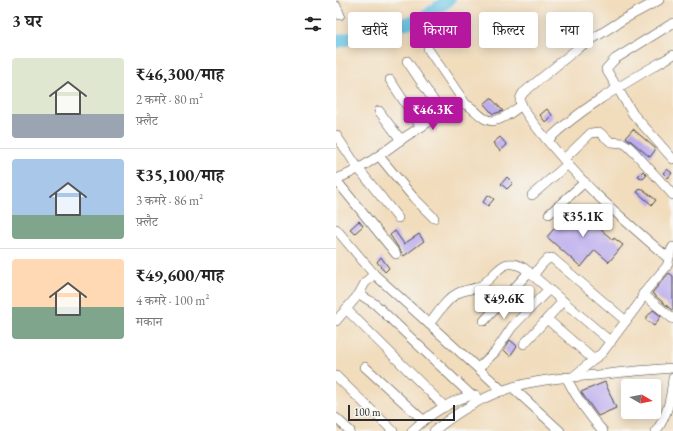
<!DOCTYPE html>
<html lang="hi">
<meta charset="utf-8">
<style>
:root{--surface:#fff;--page:#f2f2f2;--text:#222;--muted:#767676;--line:#e0e0e0;--accent:#b5179e}
body{margin:0;font-family:"EB Garamond","Noto Serif Devanagari",serif;background:var(--page);color:var(--text);height:100vh;display:flex;flex-direction:column;font-size:15px;white-space:nowrap}
*{box-sizing:border-box;margin:0}
p{font-size:13px;color:var(--muted)}
.icon{flex:none;width:22px;height:22px;fill:none;stroke:currentColor;stroke-width:2;stroke-linecap:round;stroke-linejoin:round}
.map{position:relative;flex:1;overflow:hidden}
.side{display:flex;flex-direction:column;background:var(--surface);width:336px}
.side>*{flex:none}
.top-card{position:absolute;left:12px;top:12px;width:265px;height:36px;display:flex;gap:8px}
.needle{width:26px;rotate:99deg}
.controls{position:absolute;left:285px;top:379px;display:grid;gap:8px}
.controls a{display:grid;place-items:center;width:40px;height:40px;border-radius:4px;background:var(--surface);box-shadow:0 2px 10px #0003;font-size:20px}
.scale{position:absolute;left:12px;bottom:10px;width:107px;box-sizing:border-box;padding-left:4px;border:2px solid #2b2b2b;border-top:0;font-size:11px;line-height:14px;white-space:nowrap;color:#2b2b2b;-webkit-text-stroke:3px #f6f6f2;paint-order:stroke}
.price{position:absolute;translate:-50% -34px;padding:0 9px;border-radius:4px;background:#fff;color:#222;font-size:13px;line-height:26px;filter:drop-shadow(0 1px 2px #0008)}
.price::after{content:'';position:absolute;left:50%;top:24px;width:12px;height:9px;margin-left:-6px;background:inherit;clip-path:polygon(0 0,100% 0,50% 100%)}
.price.on{background:var(--accent);color:#fff}
ul{padding:0;list-style:none}
li{display:flex;align-items:center;gap:12px;height:100px;padding:0 12px}
li+li{border-top:1px solid var(--line)}
li span{display:grid;place-items:center;flex:none;width:112px;height:80px;border-radius:4px;color:#555}
li>.icon{margin-inline-start:auto}
span .icon{width:48px;height:48px;fill:#fffc;stroke-width:1}
li b{font-size:17px}
h2{display:flex;justify-content:space-between;align-items:center;height:48px;padding:0 12px;font-size:17px}
.tag{padding:0 14px;border-radius:4px;background:var(--surface);box-shadow:0 2px 10px #0003;font-size:14px;line-height:36px}
.tag.on{background:var(--accent);color:#fff}
main{display:flex;flex:1;min-height:0}
.map>svg:first-child{display:block}
.lines{fill:none;stroke-linecap:round;stroke-linejoin:round}
.river{stroke:#66c4e4;stroke-width:13}
.building{fill:#bbaced}
.street-casing{stroke:#494641;stroke-width:10}
.street{stroke:#fff;stroke-width:9}
</style>
<main>
<section class="side">
<h2>3 घर<svg class="icon" aria-label="filters" viewBox="0 0 24 24"><path d="M4 7h16M4 17h16"/><circle cx="9" cy="7" r="2"/><circle cx="15" cy="17" r="2"/></svg></h2>
<ul>
<li><span style="background:linear-gradient(#dfe7d0 70%,#9aa5b1 0)"><svg class="icon" aria-label="home" viewBox="0 0 24 24"><path d="M3 11l9-7 9 7M6 9v11h12V9"/></svg></span><div><b>₹46,300/माह</b><p>2 कमरे · 80 m²</p><p>फ़्लैट</p></div></li>
<li><span style="background:linear-gradient(#a9c7e8 70%,#7fa58c 0)"><svg class="icon" aria-label="home" viewBox="0 0 24 24"><path d="M3 11l9-7 9 7M6 9v11h12V9"/></svg></span><div><b>₹35,100/माह</b><p>3 कमरे · 86 m²</p><p>फ़्लैट</p></div></li>
<li><span style="background:linear-gradient(#ffd9b3 60%,#7fa58c 0)"><svg class="icon" aria-label="home" viewBox="0 0 24 24"><path d="M3 11l9-7 9 7M6 9v11h12V9"/></svg></span><div><b>₹49,600/माह</b><p>4 कमरे · 100 m²</p><p>मकान</p></div></li>
</ul>
</section>
<div class="map">
<svg width="337" height="431" viewBox="0 0 337 431">
<rect width="100%" height="100%" fill="#f6f6f2"/>
<filter id="ink" filterUnits="userSpaceOnUse"><feTurbulence type="fractalNoise" baseFrequency=".025" numOctaves="2"/><feDisplacementMap in="SourceGraphic" scale="8" xChannelSelector="R" yChannelSelector="G"/><feConvolveMatrix kernelMatrix="1 2 1 2 8 2 1 2 1" color-interpolation-filters="sRGB"/></filter>
<filter id="wash" filterUnits="userSpaceOnUse"><feTurbulence type="fractalNoise" baseFrequency=".012" numOctaves="4" result="noise"/><feDisplacementMap in="SourceGraphic" scale="16" xChannelSelector="R" yChannelSelector="G"/><feGaussianBlur stdDeviation="0.9" result="paint"/><feColorMatrix in="noise" values="0 0 0 0 0 0 0 0 0 0 0 0 0 0 0 0 0 1.4 0 .05"/><feComposite in="paint" operator="in"/></filter>
<g filter="url(#wash)">
<rect width="100%" height="100%" fill="#f1dcbc"/>
<g class="lines">
<polyline class="river" points="0,42 86,19 113,0"/>
</g>
<g id="blocks">
<g class="building">
<polygon points="155,98 167,111 157,114 148,104"/>
<polygon points="211,109 217,116 210,123 204,115"/>
<polygon points="297,129 320,149 314,157 290,137"/>
<polygon points="164,137 171,145 164,151 157,143"/>
<polygon points="331,169 336,173 332,178 327,173"/>
<polygon points="307,171 311,175 307,179 302,176"/>
<polygon points="171,177 177,183 171,189 165,184"/>
<polygon points="305,188 320,200 316,205 301,192"/>
<polygon points="152,195 158,199 152,206 147,202"/>
<polygon points="237,206 277,240 278,238 287,245 273,262 259,250 245,267 211,237"/>
<polygon points="23,221 27,226 19,233 14,229"/>
<polygon points="59,231 68,244 83,234 88,241 68,256 54,235"/>
<polygon points="45,257 53,268 49,272 41,262"/>
<polygon points="333,273 337,276 337,311 316,293"/>
<polygon points="317,310 325,316 318,326 309,319"/>
<polygon points="174,340 181,346 174,356 168,350"/>
<polygon points="269,382 280,408 262,416 245,392"/>
</g>
</g>
</g>
<g filter="url(#ink)">
<use href="#blocks" fill-opacity="0" stroke="#494641" stroke-width="1"/>
<g class="lines">
<defs>
<g id="street">
<path d="M323,0L288,19L242,48L187,93C185,96 184,98 184,101C187,116 247,182 261,195C284,217 308,237 332,258"/>
<polyline points="0,6 4,15"/>
<polyline points="337,23 279,59 270,69 297,114 337,159"/>
<polyline points="92,49 129,103"/>
<polyline points="71,61 106,113"/>
<polyline points="54,80 85,127"/>
<polyline points="43,111 65,140"/>
<polyline points="0,135 22,168 62,218"/>
<path d="M212,140C247,106 295,80 337,55"/>
<polyline points="43,156 77,197 98,218"/>
<polyline points="228,159 255,133 263,132 275,142 287,143 292,146 299,153 337,195"/>
<path d="M0,179C26,170 47,152 69,137C86,126 104,115 122,104C139,101 143,125 161,120C170,118 178,110 186,105"/>
<polyline points="0,180 60,254"/>
<polyline points="196,195 232,164"/>
<polyline points="213,214 249,182"/>
<polyline points="0,229 38,274 167,391"/>
<path d="M197,276C202,270 208,258 216,258L290,321"/>
<polyline points="23,294 39,304 136,396"/>
<polyline points="307,294 337,319"/>
<polyline points="10,309 109,407"/>
<polyline points="211,319 258,360"/>
<polyline points="0,321 23,294 29,283 38,274"/>
<polyline points="148,321 193,272"/>
<path d="M93,324C102,314 110,299 122,293C130,289 138,290 146,285C162,274 166,255 188,268L275,342"/>
<polyline points="188,344 227,301"/>
<polyline points="29,367 87,420"/>
<polyline points="142,368 159,352 176,327 213,289"/>
<polyline points="0,376 57,431"/>
<path d="M238,376L266,353L304,302L307,294L331,266C334,259 332,254 337,247"/>
<path d="M230,377C240,397 252,415 267,431"/>
<polyline points="177,388 224,431"/>
<polyline points="0,418 14,431"/>
<path d="M76,431C91,416 119,397 140,395"/>
<path d="M98,431C122,411 150,395 180,386C207,379 234,377 261,375C287,372 312,370 337,368"/>
<path d="M320,431C332,415 335,397 337,378"/>
</g>
</defs>
<use href="#street" class="street-casing"/>
<use href="#street" class="street"/>
</g>
</g>
</svg>
<div class="controls">
<a><svg class="needle" viewBox="-14 -14 28 28"><path d="M0-13l5 13h-10z" fill="#e53935"/><path d="M0 13l5-13h-10z" fill="#767676"/></svg></a>
</div>
<div class="scale">100 m</div>
<b class="price on" style="left:97px;top:131px">₹46.3K</b>
<b class="price" style="left:247px;top:238px">₹35.1K</b>
<b class="price" style="left:168px;top:320px">₹49.6K</b>
<div class="top-card">
<a class="tag">खरीदें</a>
<a class="tag on">किराया</a>
<a class="tag">फ़िल्टर</a>
<a class="tag">नया</a>
</div>
</div>
</main>
